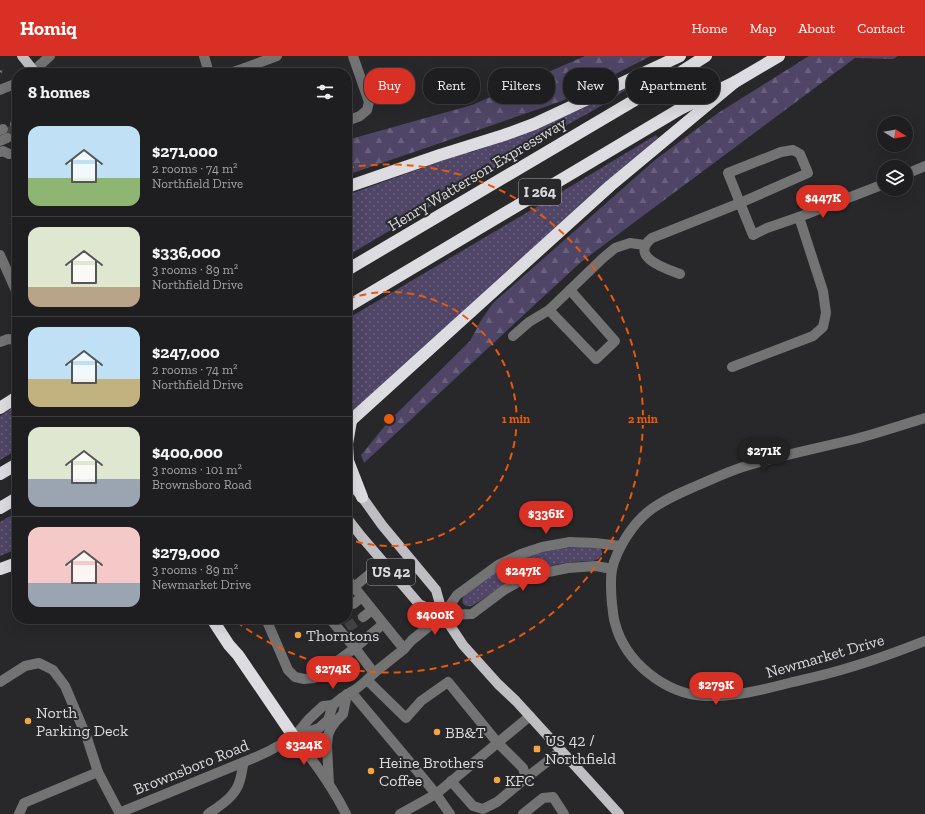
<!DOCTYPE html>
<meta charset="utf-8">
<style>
:root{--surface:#1e1d20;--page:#262629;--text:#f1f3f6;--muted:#a1a2a5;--line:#3c3b3e;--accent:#d93025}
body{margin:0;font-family:"Zilla Slab",serif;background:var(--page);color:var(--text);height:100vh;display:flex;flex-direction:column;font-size:15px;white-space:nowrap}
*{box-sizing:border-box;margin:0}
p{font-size:13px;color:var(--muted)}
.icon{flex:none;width:22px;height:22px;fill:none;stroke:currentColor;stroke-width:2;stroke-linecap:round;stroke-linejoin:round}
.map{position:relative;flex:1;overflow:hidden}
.details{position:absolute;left:12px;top:12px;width:340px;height:556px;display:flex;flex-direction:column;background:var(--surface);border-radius:16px;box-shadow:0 4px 16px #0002,0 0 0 1px var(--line)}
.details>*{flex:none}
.banner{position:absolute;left:364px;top:12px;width:380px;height:36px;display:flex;gap:8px}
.needle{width:26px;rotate:101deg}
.fabs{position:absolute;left:877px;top:60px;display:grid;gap:8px}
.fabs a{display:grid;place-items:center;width:36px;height:36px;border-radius:50%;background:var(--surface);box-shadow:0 4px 16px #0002,0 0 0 1px var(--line);font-size:20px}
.price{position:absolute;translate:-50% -34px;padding:0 9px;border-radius:14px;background:var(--accent);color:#fff;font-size:13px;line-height:26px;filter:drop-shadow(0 1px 2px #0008)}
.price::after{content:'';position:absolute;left:50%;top:24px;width:12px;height:9px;margin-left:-6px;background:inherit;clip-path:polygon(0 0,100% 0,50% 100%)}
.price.selected{background:#222;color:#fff}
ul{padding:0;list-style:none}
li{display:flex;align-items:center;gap:12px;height:100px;padding:0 16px}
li+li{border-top:1px solid var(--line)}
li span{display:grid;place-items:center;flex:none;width:112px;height:80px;border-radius:12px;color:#555}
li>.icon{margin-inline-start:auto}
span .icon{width:48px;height:48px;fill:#fffc;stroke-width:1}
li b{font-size:17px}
h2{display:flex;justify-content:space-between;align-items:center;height:48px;padding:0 16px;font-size:17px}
.tag{padding:0 14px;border-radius:16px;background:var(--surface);box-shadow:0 4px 16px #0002,0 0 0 1px var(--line);font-size:14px;line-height:36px}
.tag.selected{background:var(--accent);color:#fff}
header{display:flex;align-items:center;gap:24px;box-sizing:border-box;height:56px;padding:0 20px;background:var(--accent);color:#fff}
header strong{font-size:19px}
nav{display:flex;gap:22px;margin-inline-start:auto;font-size:14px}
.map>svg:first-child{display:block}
.grass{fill:url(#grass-dots)}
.forest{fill:url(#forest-firs)}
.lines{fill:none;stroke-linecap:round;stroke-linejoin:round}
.minor-tunnel{stroke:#434245;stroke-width:10;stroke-dasharray:10 5;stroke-linecap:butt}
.path{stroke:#78777a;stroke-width:2;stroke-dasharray:3 2;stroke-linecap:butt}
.minor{stroke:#737374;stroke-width:10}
.major{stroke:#bfbec2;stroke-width:10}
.highway{stroke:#dddce0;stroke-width:12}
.ring{fill:none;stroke:#e8590c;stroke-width:2;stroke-dasharray:7 5}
.poi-dot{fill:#f2a541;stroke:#28272a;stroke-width:1.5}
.labels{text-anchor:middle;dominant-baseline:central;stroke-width:4;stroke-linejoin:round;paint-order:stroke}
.shield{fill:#28272a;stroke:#a5a4a7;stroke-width:1}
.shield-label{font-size:15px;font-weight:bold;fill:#dbdadd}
.street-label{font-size:16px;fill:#dbdadd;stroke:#28272a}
.poi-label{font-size:16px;fill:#dbdadd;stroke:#28272a;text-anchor:start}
.centre{fill:#e8590c;stroke:#28272a;stroke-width:2}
.ring-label{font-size:12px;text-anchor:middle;font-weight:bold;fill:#e8590c;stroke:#28272a;stroke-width:4;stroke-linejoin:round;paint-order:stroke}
</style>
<header>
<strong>Homiq</strong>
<nav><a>Home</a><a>Map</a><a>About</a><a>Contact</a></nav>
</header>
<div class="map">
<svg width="925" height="758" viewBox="0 0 925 758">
<defs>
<pattern id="grass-dots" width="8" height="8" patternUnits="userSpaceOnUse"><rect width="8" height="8" fill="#4f4667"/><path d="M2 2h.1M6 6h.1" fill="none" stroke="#68607c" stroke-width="1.8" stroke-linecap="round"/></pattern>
<pattern id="forest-firs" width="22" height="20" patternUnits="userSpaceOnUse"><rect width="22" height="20" fill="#4f4667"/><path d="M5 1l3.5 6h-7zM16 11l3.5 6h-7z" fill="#68607c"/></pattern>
</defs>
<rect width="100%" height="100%" fill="#28272a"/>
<g class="grass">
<path d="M624,30L628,32C603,51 574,64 548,80C481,121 414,160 347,200V139L464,97L472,96L511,82L586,51L590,47Z"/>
<polygon points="656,79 658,82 347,361 347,263 548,144"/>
<polygon points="17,349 17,394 0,404 0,360"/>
<polygon points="17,456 17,493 0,500 0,466"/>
<path d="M581,491L600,492L602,495V499L598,503L593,505C582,505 570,506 559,508C536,512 515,522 494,535C487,540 479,546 472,550C464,551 460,547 464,540C471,534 478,528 486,522C513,502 548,492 581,491Z"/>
</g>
<g class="forest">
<polygon points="585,0 651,0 562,45 347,119 347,84 472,49"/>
<polygon points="809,0 898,0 893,3 855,2 581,206 364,407 361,399 389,365 470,285 480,266 493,247 655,104 718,57"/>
</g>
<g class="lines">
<g class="minor-tunnel">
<polyline points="5,78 16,73"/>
<polyline points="347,572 363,561"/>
</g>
<polyline class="path" points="0,15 2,16"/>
<g class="minor">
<polyline points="204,0 209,17"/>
<polyline points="245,12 277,0"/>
<polyline points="31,17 50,0"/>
<polyline points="230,17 245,12 247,17"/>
<polyline points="0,34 17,27"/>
<polyline points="347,65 360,60 367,54 369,46 353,0"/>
<polyline points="15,68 17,67"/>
<polyline points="0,74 3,73"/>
<polyline points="0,85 7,82"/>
<polyline points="0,96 3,95 9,98"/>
<polyline points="906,118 925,110"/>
<polyline points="0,199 17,237"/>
<path d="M680,218C667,213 628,201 652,182L740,147L728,117L781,96L793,94L800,98L808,117L740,147L753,179L767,172L799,161L884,128"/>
<polyline points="549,254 596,303 615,285 570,234"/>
<polyline points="513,280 529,266 549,254 603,202 615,192 630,187 645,189"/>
<polyline points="0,286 8,283 17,284"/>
<polyline points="732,311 813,280 823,271 826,257 823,235 799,161"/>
<path d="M925,362C902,369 878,377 855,383C819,392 782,399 746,410C729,415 713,423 696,430C680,437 663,444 649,455C632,468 617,493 612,513C610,524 611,537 612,548C613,554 613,561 615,567C625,606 665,638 705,640C734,641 762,634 789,627C806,623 824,619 841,614C870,606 897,596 925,585"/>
<polyline points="347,523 354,531 383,507"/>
<polyline points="347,537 354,531 404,593"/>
<polyline points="353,548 362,541"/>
<polyline points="443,559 472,558 504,534 520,525 538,518 568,512 596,510 612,513"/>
<polyline points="363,561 372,554"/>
<polyline points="266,563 288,614 295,621 304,623 314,622 355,592 383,568"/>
<polyline points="330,563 355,592 374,617"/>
<polyline points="367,624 406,662 421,645 448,626 497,686 523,712 526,722 497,746 483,753 473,750 451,725"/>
<polyline points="0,626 25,610 39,607 53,614 65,630 87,682 98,716 120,758"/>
<polyline points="351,636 414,711 436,738 530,660"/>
<polyline points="295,680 309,663 323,650 333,649"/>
<path d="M294,681C314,705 332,730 346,758"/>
<polyline points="526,722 561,695"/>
<polyline points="329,728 327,690 328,679 331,672 336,665 343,658 347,638"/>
<polyline points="119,757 256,701 269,695 294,681 319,672 328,664 333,649 343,641 356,633 367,624 374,617 404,593 412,584 443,559 457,539 498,509 521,498 542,491 570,486 595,487 621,490"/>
<polyline points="19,758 24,747 98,716"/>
<path d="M208,758C221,749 236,740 240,724C242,718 242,712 244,706"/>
<polyline points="400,758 436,738 450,758"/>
<polyline points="523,758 543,742 553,741 564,758"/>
</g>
<g class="major">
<polyline points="22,0 34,15 36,17"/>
<polyline points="347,424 362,441 382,469 436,534 443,559 463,589 498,628 516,645 619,758"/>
<polyline points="347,462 361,480 419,548 443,559"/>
</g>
<g class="highway">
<polyline points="347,131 440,99 504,79 534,68 680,0"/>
<polyline points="347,214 662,28 706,0"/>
<polyline points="347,251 680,53 735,26 779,0"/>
<polyline points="0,352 17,341"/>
<polyline points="351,365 347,388 348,405 362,441"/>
<polyline points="347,368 610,130 735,26"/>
<polyline points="0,418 17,408"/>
<polyline points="0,452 17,442"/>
<polyline points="0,513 17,507"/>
<polyline points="212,563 229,589 238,599 294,681"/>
</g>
</g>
<g class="ring">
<path d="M348 243A127 127 0 1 1 348 483"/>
<path d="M347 112A254 254 0 1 1 233 563"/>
</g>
<g class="poi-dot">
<circle cx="298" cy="579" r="4"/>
<circle cx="28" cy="665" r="4"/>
<circle cx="437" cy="676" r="4"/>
<rect x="533" y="689" width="8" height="8" rx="2"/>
<circle cx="371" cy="715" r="4"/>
<circle cx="497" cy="724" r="4"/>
</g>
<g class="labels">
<g class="shield">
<rect x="519" y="123" width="42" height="26" rx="3"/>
<rect x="367" y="503" width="48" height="26" rx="3"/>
</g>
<g class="shield-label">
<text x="540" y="136">I 264</text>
<text x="391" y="516">US 42</text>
</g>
<g class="street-label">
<text transform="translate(477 118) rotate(-31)">Henry Watterson Expressway</text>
<text transform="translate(825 600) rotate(-16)">Newmarket Drive</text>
<text transform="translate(191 711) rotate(-22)">Brownsboro Road</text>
</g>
<g class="poi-label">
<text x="306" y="579">Thorntons</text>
<text x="36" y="656">North<tspan x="36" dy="18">Parking Deck</tspan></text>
<text x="445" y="676">BB&amp;T</text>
<text x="545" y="684">US 42 /<tspan x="545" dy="18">Northfield</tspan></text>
<text x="379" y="706">Heine Brothers<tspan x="379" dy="18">Coffee</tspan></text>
<text x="505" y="724">KFC</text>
</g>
</g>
<circle cx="389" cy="363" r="6" class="centre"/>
<g class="ring-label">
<text x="516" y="367">1 min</text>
<text x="643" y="367">2 min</text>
</g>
</svg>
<div class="fabs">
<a><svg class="needle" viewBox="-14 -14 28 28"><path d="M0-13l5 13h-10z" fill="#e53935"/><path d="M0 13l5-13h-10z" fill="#a1a2a5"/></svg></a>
<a><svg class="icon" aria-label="layers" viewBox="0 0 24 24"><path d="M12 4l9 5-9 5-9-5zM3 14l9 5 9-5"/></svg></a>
</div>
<b class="price" style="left:823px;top:163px">$447K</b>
<b class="price selected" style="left:764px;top:416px">$271K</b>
<b class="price" style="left:546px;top:479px">$336K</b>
<b class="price" style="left:523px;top:536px">$247K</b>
<b class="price" style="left:435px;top:580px">$400K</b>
<b class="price" style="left:333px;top:634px">$274K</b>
<b class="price" style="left:716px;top:650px">$279K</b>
<b class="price" style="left:304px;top:710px">$324K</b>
<div class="banner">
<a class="tag selected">Buy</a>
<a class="tag">Rent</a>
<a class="tag">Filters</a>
<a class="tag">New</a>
<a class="tag">Apartment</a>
</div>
<section class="details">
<h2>8 homes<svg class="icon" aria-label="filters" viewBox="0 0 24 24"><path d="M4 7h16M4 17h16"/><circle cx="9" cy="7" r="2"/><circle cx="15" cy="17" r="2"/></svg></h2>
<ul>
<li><span style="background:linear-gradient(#bfe0f5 65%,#8fb573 0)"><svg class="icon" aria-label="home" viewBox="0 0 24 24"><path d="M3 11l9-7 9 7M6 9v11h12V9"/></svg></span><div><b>$271,000</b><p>2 rooms · 74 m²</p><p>Northfield Drive</p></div></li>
<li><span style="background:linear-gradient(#dfe7d0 75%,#b9a48a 0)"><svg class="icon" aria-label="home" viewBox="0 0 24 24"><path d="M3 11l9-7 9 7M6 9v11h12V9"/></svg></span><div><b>$336,000</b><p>3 rooms · 89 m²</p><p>Northfield Drive</p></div></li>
<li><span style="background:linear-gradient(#bfe0f5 65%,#c2b280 0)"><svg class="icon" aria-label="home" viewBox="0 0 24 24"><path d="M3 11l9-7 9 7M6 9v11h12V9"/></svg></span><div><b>$247,000</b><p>2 rooms · 74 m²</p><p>Northfield Drive</p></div></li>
<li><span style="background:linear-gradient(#dfe7d0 65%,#9aa5b1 0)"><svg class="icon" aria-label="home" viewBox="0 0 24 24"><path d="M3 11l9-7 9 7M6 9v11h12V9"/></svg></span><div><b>$400,000</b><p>3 rooms · 101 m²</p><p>Brownsboro Road</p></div></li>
<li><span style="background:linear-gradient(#f6c9c9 70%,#9aa5b1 0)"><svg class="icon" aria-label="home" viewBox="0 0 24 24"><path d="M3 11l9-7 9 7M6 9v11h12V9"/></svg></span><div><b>$279,000</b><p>3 rooms · 89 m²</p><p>Newmarket Drive</p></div></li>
</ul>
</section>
</div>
